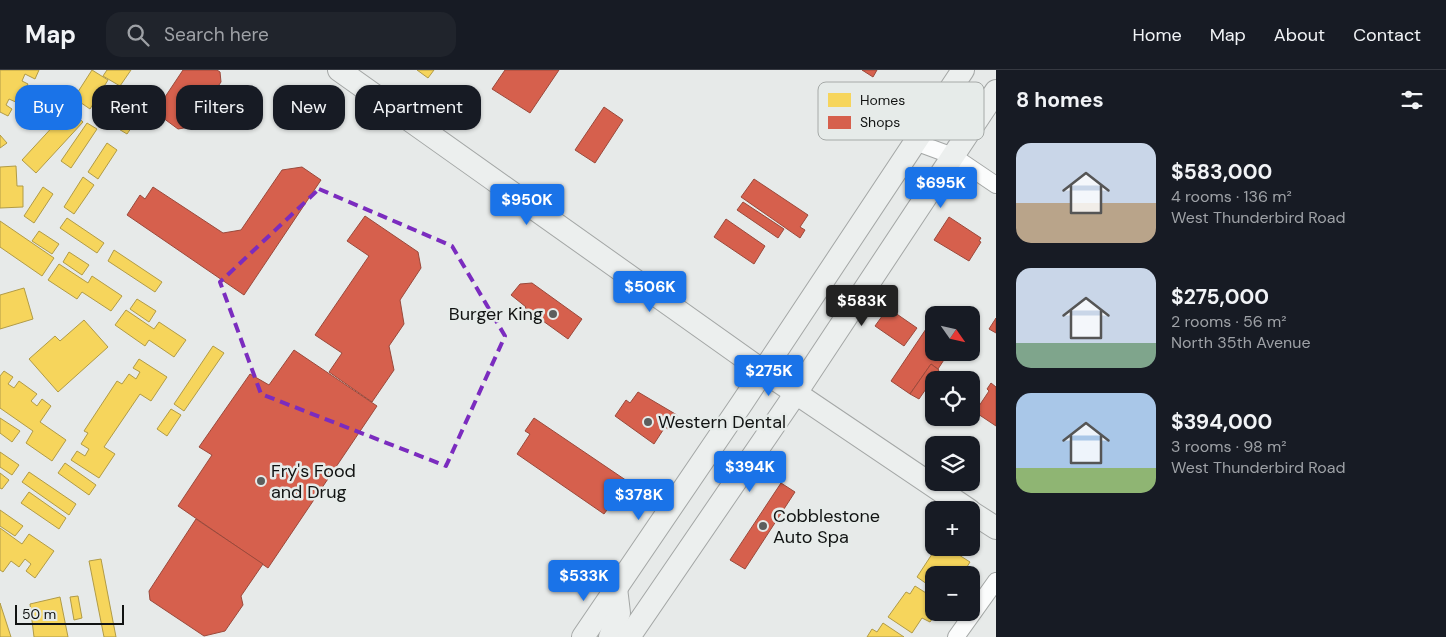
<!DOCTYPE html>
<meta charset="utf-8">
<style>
:root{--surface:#171b24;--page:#20242c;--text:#f1f3f6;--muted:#9ea1a6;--line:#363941;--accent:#1a73e8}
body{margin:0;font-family:"DM Sans",sans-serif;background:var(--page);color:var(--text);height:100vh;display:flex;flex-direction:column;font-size:19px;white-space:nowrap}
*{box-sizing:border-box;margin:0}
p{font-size:16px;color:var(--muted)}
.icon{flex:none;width:28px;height:28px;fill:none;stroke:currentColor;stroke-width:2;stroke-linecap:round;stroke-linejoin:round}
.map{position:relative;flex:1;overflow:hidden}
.side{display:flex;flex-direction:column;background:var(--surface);width:450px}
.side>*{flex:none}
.hud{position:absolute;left:15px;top:15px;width:475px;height:45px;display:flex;gap:10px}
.needle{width:32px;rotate:124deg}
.controls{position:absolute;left:925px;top:236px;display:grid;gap:10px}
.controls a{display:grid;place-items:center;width:55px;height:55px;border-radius:10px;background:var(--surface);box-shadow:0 1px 4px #0004;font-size:25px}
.scale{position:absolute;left:15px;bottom:12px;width:109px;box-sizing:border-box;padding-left:5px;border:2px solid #111312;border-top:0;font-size:14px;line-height:18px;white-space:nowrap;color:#111312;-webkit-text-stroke:4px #e6ebe9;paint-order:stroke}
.price{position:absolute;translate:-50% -42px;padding:0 11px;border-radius:5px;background:var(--accent);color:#fff;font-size:16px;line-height:32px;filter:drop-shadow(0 1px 2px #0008)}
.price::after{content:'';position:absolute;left:50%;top:30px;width:15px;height:11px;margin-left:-8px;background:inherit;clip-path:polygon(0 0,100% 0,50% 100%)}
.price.current{background:#222;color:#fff}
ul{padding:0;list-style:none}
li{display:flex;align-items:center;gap:15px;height:125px;padding:0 20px}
li span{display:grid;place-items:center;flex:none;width:140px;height:100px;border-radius:15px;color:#555}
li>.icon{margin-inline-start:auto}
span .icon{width:60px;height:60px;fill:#fffc;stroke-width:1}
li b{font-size:21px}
h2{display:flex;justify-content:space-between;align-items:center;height:60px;padding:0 20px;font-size:21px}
.tag{padding:0 18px;border-radius:15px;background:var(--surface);box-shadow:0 1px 4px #0004;font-size:18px;line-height:45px}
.tag.current{background:var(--accent);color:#fff}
header{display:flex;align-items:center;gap:30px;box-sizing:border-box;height:70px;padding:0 25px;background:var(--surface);border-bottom:1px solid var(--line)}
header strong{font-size:24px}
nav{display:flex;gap:28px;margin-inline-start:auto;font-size:18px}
.search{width:350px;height:45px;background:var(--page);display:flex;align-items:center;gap:12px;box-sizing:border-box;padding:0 18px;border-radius:15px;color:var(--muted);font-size:19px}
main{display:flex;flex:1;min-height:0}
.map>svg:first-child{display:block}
.homes{fill:#f6d55c;stroke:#b19b46}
.shops{fill:#d6604d;stroke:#9b493b}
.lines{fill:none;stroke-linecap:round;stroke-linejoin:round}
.minor-casing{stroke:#a4a7a6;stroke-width:18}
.secondary-casing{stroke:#a4a7a6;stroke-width:24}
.minor{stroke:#fbfcfc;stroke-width:16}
.secondary{stroke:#ecefee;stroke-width:22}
.marked{fill:none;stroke:#7b2cbf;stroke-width:4;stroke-dasharray:10 6;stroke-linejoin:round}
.poi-dot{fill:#5c5e5d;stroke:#e6ebe9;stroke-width:2}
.labels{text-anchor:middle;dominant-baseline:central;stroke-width:5;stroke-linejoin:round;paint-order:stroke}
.poi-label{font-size:18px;fill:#111312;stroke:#e6ebe9;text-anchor:start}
.key{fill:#e6ebe9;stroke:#a6aaa8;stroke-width:1}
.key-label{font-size:14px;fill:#111312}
</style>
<header>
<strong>Map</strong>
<div class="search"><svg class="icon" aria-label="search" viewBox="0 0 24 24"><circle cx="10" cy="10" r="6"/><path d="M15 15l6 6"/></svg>Search here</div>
<nav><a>Home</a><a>Map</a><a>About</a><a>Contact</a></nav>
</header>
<main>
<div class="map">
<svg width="996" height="567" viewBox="0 0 996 567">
<rect width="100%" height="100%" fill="#e7eae9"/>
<g class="homes">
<polygon points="0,0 39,0 35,9 25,4 22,11 28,14 18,33 9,29 6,35 12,39 8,46 0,42"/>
<polygon points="92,0 108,10 90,39 74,28"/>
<polygon points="107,0 131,0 120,16 103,6"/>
<polygon points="417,0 434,0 428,8"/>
<polygon points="108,22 118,28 105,47 95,41"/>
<polygon points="131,37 141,44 127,64 117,58"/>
<polygon points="69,39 83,52 36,103 22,90"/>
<polygon points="87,53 97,59 71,98 61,91"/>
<polygon points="0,65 7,73 0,78"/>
<polygon points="107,73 117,80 98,109 88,102"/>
<polygon points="16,96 17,116 23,116 23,137 0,138 0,97"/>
<polygon points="83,107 94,115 74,144 64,137"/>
<polygon points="43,117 53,124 34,153 24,146"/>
<polygon points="67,148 104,173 97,183 60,158"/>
<polygon points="0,151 54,188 42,206 0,177"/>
<polygon points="39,161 59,174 52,184 32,171"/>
<polygon points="114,180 162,212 155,222 108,191"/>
<polygon points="69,182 89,195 82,205 63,192"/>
<polygon points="59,194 88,213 92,206 122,226 111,241 82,222 77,229 48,210"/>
<polygon points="24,218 33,249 0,259 0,225"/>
<polygon points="137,229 156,241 149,252 130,239"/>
<polygon points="126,240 154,259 159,252 186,270 174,287 149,270 145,276 115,255"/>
<polygon points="84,250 108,277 58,322 29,289 55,266 60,271"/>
<polygon points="213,276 224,283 184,341 174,334"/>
<polygon points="139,289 167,307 151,331 140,324 104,377 115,384 99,408 71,390 77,381 85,386 89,379 81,374 88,363 84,361 117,311 122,314 129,304 136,309 140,302 133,298"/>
<polygon points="4,301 13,307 8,314 14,318 19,311 37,324 31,331 37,336 42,329 51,336 40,352 66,370 52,391 26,373 33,361 0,338 0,306"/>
<polygon points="171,339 181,345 167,366 157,359"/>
<polygon points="0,348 20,361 12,372 0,363"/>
<polygon points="0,382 19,395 12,405 0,397"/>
<polygon points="65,393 96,415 89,425 58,403"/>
<polygon points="29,402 76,434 69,445 22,412"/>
<polygon points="0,403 9,410 2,419 0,418"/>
<polygon points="29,422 66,448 59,459 21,433"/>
<polygon points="0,440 23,456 15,466 0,456"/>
<polygon points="0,458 22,474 29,464 54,481 35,508 26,501 31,494 25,489 19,497 11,491 3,502 0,500"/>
<polygon points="936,478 948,478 970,492 962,505 934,505 934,519 917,507"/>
<polygon points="101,489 116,567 104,567 89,491"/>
<polygon points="915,516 934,528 934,542 937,542 930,552 922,548 912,563 888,547 906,522 910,524"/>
<polygon points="78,526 82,548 74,550 70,527"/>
<polygon points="60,527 68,567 34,567 30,534"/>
<polygon points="0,533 11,567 0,567"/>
<polygon points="883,553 904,567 867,567 872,559 877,562"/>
</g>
<g class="shops">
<polygon points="183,0 217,0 220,2 221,12 190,57 178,59 155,42"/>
<polygon points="505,0 559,0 530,43 492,19"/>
<polygon points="862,0 877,0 873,7"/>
<polygon points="604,37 623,50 595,93 575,80"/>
<polygon points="302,97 321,110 244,225 127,145 140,125 145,129 153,117 223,163 241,160 282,100"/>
<polygon points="754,109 808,145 800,157 805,160 800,168 741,127"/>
<polygon points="743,132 784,159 778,168 737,140"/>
<polygon points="365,146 418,182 421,198 400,230 404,254 389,276 394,300 372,332 329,302 342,283 315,265 369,186 347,171"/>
<polygon points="949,147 981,168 979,171 981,172 969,191 934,170"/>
<polygon points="726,149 765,176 754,194 714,167"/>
<polygon points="532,213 582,249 568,269 525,238 526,237 511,225 520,214"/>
<polygon points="888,238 917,258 904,276 875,256"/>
<polygon points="996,248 996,263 989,259"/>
<polygon points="926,259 934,264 934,282 949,282 938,299 931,294 910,324 891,311"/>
<polygon points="294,280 377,336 268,498 178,436 212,385 199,377 250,304 269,315"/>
<polygon points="931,294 939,300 919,329 910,324"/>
<polygon points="991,313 996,317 996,356 978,344 980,341 977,339 989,321 987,319"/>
<polygon points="638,322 677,345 668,359 665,357 654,374 615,346 626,330 630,333"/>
<polygon points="534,348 633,415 624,429 618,425 604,444 517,384 530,364 525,361"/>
<polygon points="781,413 795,422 745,499 730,490"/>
<polygon points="196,449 263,494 241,526 243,535 225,561 204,566 150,530 149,521"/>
</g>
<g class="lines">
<defs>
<g id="minor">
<polyline points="915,72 953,86 996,115"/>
<polyline points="956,567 996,511"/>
</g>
<g id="secondary">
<polyline points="339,0 763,301 969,440"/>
<polyline points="971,442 996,458"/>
<polyline points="583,567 742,333 963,0"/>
<polyline points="610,567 619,543 616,518"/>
<polyline points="629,567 796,323 996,21"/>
</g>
</defs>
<use href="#minor" class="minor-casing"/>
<use href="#secondary" class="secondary-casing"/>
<use href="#minor" class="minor"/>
<use href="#secondary" class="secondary"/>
</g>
<path class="marked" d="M319,119L452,176L505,266L446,396L261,324L220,212Z"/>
<g class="poi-dot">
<circle cx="553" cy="244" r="5"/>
<circle cx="648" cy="352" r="5"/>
<circle cx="261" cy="411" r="5"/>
<circle cx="763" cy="456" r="5"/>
</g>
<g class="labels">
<g class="poi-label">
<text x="543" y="244" text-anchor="end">Burger King</text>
<text x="658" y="352">Western Dental</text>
<text x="271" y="401">Fry's Food<tspan x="271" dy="21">and Drug</tspan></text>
<text x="773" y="446">Cobblestone<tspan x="773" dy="21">Auto Spa</tspan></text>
</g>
</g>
<rect x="818" y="12" width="166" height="58" rx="8" class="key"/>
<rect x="828" y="23" width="23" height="14" fill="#f6d55c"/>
<rect x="828" y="46" width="23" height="13" fill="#d6604d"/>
<g class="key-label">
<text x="860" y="35">Homes</text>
<text x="860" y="57">Shops</text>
</g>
</svg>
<div class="controls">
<a><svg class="needle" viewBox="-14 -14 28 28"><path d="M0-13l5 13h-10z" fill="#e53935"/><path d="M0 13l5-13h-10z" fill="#9ea1a6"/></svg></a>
<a><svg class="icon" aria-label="locate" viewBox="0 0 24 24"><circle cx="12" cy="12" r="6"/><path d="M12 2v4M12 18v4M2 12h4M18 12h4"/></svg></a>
<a><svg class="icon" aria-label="layers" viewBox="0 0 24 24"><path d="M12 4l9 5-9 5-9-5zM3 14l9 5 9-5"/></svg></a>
<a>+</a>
<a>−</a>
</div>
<div class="scale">50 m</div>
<b class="price" style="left:941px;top:139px">$695K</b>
<b class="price" style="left:527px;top:156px">$950K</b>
<b class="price" style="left:650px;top:243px">$506K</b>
<b class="price current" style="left:862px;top:257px">$583K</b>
<b class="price" style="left:769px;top:327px">$275K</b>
<b class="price" style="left:750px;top:423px">$394K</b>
<b class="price" style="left:639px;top:451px">$378K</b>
<b class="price" style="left:584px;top:532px">$533K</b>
<div class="hud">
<a class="tag current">Buy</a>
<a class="tag">Rent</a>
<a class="tag">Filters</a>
<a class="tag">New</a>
<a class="tag">Apartment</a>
</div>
</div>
<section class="side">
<h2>8 homes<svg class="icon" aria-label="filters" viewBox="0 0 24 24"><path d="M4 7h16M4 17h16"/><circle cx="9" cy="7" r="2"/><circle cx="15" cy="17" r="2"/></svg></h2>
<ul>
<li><span style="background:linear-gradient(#c9d6e8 60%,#b9a48a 0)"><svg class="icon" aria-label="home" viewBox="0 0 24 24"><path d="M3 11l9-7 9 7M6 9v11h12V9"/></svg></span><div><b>$583,000</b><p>4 rooms · 136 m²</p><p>West Thunderbird Road</p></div></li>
<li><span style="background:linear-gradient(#c9d6e8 75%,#7fa58c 0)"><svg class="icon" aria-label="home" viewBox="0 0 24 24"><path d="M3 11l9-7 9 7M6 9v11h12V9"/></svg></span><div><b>$275,000</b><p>2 rooms · 56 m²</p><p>North 35th Avenue</p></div></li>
<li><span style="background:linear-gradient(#a9c7e8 75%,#8fb573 0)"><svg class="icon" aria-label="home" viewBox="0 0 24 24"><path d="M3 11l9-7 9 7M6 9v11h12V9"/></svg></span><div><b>$394,000</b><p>3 rooms · 98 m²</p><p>West Thunderbird Road</p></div></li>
</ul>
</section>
</main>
